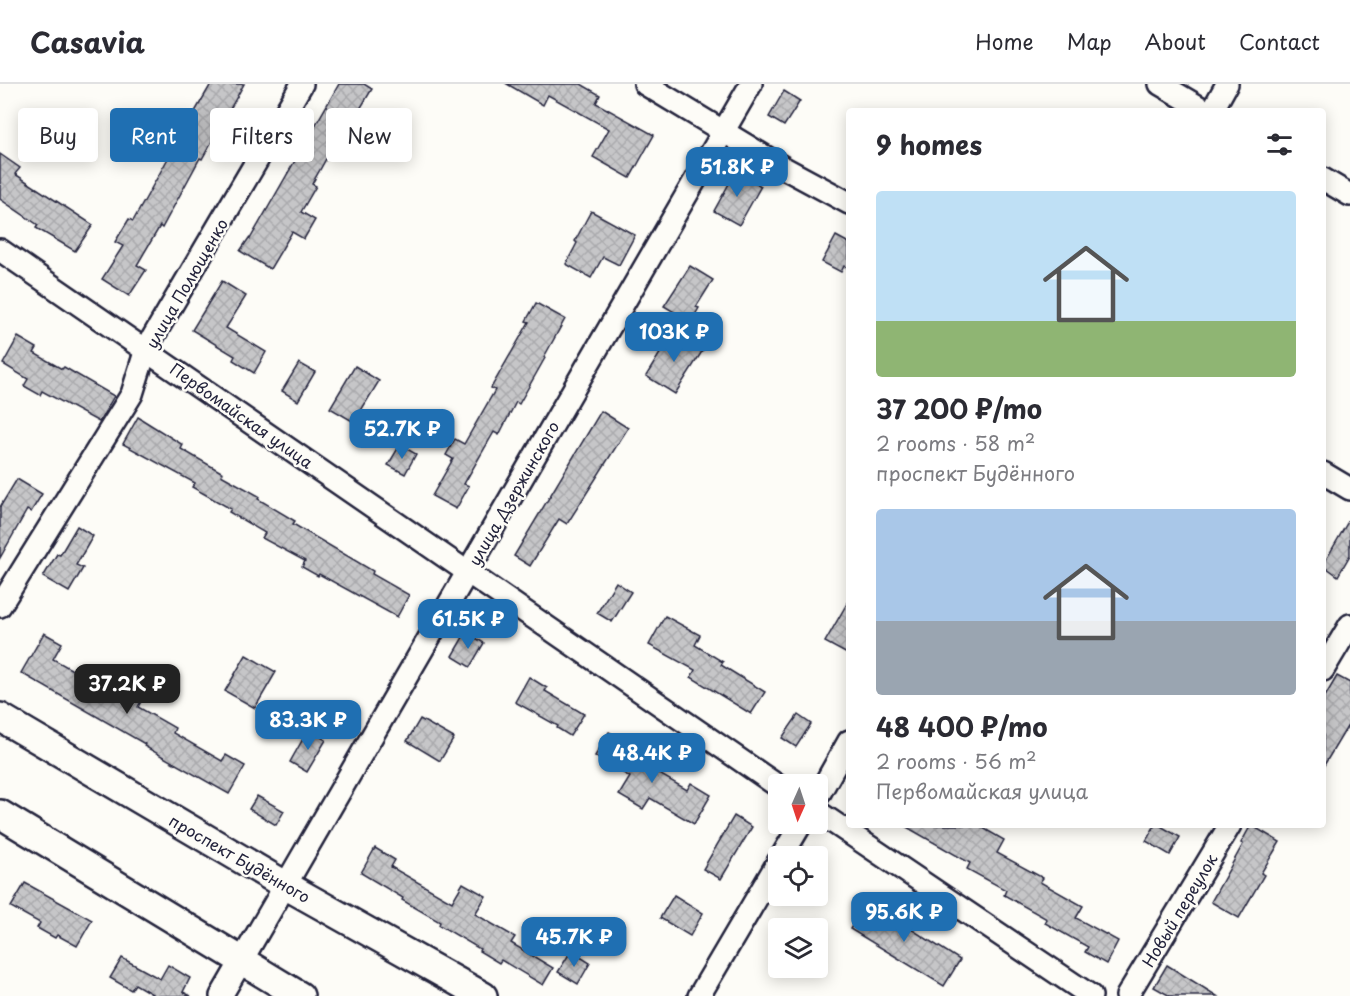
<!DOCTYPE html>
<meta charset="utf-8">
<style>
:root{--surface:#fff;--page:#f2f2f3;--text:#2b2b33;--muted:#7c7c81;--line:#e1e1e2;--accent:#1f6fb2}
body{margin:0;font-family:"Playpen Sans",sans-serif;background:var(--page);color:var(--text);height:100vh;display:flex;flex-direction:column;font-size:22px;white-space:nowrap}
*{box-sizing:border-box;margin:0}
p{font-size:20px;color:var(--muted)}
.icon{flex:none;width:33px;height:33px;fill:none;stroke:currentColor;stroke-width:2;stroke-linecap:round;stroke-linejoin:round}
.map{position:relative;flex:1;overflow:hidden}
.panel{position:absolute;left:846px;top:24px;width:480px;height:720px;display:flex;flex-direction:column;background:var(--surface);border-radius:6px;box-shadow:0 3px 15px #0003}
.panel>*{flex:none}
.top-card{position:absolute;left:18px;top:24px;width:570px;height:54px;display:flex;gap:12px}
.needle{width:39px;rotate:183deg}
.tools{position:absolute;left:768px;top:690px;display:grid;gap:12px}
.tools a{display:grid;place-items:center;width:60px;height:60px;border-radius:6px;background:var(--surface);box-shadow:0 3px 15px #0003;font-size:30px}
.price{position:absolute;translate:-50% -51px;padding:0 14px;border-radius:12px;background:var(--accent);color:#fff;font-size:20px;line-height:39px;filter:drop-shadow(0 2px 3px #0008)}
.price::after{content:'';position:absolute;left:50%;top:36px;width:18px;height:14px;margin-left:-9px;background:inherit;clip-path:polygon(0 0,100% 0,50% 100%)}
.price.on{background:#222;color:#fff}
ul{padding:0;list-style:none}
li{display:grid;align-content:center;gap:12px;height:318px;padding:0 30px}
li span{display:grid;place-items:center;height:186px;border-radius:6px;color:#555}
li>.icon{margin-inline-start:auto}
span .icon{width:108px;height:108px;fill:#fffc;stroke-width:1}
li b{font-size:26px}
h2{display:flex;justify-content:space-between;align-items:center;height:72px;padding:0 30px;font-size:26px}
.tag{padding:0 21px;border-radius:6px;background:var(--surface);box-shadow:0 3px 15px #0003;font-size:21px;line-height:54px}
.tag.on{background:var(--accent);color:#fff}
header{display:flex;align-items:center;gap:36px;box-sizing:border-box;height:84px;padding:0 30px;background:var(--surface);border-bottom:2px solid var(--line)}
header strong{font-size:28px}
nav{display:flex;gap:33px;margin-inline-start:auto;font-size:21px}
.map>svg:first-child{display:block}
.building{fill:url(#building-cross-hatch);stroke:#22223b;stroke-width:1.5}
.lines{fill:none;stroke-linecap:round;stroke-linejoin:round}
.minor-casing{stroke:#22223b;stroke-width:26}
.major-casing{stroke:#22223b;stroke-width:32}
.minor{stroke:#fdfcf7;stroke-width:21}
.major{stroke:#fdfcf7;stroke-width:27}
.labels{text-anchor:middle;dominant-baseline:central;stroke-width:5;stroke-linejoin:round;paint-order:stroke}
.street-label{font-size:16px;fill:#22223b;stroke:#fdfcf7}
</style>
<header>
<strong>Casavia</strong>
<nav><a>Home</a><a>Map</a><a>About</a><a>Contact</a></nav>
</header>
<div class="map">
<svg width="1350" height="912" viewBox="0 0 1350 912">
<defs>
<pattern id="building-cross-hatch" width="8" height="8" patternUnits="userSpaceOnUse" patternTransform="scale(1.5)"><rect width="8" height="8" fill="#c6c6c8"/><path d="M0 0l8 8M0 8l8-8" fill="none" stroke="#aaaaad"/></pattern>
</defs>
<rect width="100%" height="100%" fill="#fdfcf7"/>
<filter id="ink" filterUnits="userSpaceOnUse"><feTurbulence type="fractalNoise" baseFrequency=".0167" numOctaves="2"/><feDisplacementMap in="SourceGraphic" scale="12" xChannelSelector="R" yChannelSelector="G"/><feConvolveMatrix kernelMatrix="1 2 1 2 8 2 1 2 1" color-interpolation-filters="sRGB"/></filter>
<g filter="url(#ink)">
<g class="building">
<polygon points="211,0 244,0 202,75 200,74 162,144 160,142 137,181 146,186 129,212 102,195 123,162 115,158 129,135 133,137 176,60 173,59 182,44 185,45"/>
<polygon points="339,0 364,0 372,5 344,52 340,50 312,100 316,102 301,128 315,136 304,155 292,148 270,185 240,167 249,154 250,155"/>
<polygon points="507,0 581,0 600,11 596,19 654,51 630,94 593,73 609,45 548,11 543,21"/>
<polygon points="784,7 800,17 784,42 769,33"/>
<polygon points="0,70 20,84 15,90 93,141 75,167 36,144 38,141 0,115"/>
<polygon points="736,87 761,102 739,141 714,127"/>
<polygon points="591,127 635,151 619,181 603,173 591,194 566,180 577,159 575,157"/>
<polygon points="836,152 849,159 849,185 844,182 841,188 822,178"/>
<polygon points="690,182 713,196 696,223 699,224 691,238 664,222"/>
<polygon points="222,197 246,212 226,244 266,268 254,289 233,276 235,272 192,246"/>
<polygon points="536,219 565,235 544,273 545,274 519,320 516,318 499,351 494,348 464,400 469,402 456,425 432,412 453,375 446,371 455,355 464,360 495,306 491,304 529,238 526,237"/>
<polygon points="673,248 703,266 675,310 646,292"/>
<polygon points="18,253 37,264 34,269 62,285 64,283 114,312 99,338 42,307 40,311 24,302 28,295 3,280"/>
<polygon points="299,279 315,288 298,317 282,307"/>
<polygon points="355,282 379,297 354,338 330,324"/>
<polygon points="601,327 628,344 567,440 559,435 530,482 514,472"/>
<polygon points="138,333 183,361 181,365 223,389 221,391 259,412 258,415 295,437 293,440 373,487 372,490 409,511 397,533 319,490 318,492 302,483 305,477 262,454 265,449 229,428 231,425 192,403 195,399 123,360"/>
<polygon points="400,361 416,370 405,390 388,381"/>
<polygon points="17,395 42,410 31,428 27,426 0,474 0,423"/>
<polygon points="1350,434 1350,471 1338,492 1323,481"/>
<polygon points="77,442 93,452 76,481 83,484 69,508 43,493 57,470 60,471"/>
<polygon points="616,498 631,508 612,538 597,529"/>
<polygon points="849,516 849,571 825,558"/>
<polygon points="665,532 700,551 695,561 723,578 721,581 765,608 751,630 691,593 695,586 649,561"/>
<polygon points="466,548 484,559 470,583 452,572"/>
<polygon points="44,549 62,559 53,575 92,597 97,589 125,605 127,602 144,612 138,623 175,644 173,649 222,677 226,671 245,682 229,710 144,662 145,660 21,589"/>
<polygon points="246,571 276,588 255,624 225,607"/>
<polygon points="1337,592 1350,599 1350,638 1323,683 1323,616"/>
<polygon points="529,593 547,604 545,607 584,630 570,652 557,644 558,642 515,618"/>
<polygon points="798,631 811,640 796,663 782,654"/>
<polygon points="420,635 454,654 440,677 407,657"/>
<polygon points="308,646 326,656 307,688 290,678"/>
<polygon points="609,648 624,657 618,666 687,706 691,699 711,711 694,740 650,714 643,725 619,711 630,693 595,672"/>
<polygon points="257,712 284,727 276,741 249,725"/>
<polygon points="734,732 752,743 721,795 703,785"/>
<polygon points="903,741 978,741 1004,756 997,769 1043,794 1040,798 1083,822 1076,834 1118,857 1106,880 1085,868 1088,863 1045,839 1047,835 1004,811 1006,806 967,785 970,779"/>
<polygon points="1155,741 1159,741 1180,753 1170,771 1146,757"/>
<polygon points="1251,741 1280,758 1261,789 1264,791 1239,834 1211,818 1243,760 1241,759"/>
<polygon points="375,764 395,776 391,783 452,818 463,799 486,812 475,830 515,853 511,859 553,884 543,901 501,876 499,879 479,867 480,865 439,841 440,838 402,816 403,814 361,789"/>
<polygon points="25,799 92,836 77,862 57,851 55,854 37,844 40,839 11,823"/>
<polygon points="674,811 703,829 690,852 660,834"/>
<polygon points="869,814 883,822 881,826 960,876 944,902 850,845"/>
<polygon points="571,867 590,879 578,900 558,888"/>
<polygon points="122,874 160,895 168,881 190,894 183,908 191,912 150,912 152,910 135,900 131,906 110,894"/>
<polygon points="1167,881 1217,912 1170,912 1154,903"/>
</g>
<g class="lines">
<defs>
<g id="minor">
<polyline points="645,0 784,84 849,119"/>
<polyline points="1160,0 1206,27"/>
<polyline points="1212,27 1227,0"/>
<polyline points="1323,95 1350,111"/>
<polyline points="0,166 778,702"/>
<polyline points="1323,389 1350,405"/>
<polyline points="0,522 132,310 146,265 302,0"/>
<polyline points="1323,586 1350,541"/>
<polyline points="818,712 849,657"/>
<polyline points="818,728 1091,912"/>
<polyline points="782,772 801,740"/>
<polyline points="221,912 751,0"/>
<polyline points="699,912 778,778"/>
<polyline points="1127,912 1230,741"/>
</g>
<g id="major">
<polyline points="0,633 285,801 483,912"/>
<polyline points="0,730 300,912"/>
</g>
</defs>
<use href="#minor" class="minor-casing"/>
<use href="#major" class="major-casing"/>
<use href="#minor" class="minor"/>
<use href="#major" class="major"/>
</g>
</g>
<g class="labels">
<g class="street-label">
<text transform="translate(186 199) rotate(-60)">улица Полющенко</text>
<text transform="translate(242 331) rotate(35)">Первомайская улица</text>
<text transform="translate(513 409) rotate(-60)">улица Дзержинского</text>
<text transform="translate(240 774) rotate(30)">проспект Будённого</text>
<text transform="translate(1179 826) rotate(-59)">Новый переулок</text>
</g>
</g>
</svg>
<div class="tools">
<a><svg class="needle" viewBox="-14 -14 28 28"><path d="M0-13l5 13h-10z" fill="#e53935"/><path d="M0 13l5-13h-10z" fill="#7c7c81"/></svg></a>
<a><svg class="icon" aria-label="locate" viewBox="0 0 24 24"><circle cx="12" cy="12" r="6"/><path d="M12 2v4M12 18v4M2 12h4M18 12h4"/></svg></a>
<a><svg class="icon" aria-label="layers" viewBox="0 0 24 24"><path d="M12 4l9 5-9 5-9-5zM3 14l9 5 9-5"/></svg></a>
</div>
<b class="price" style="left:737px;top:114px">51.8K ₽</b>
<b class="price" style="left:674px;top:279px">103K ₽</b>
<b class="price" style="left:402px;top:376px">52.7K ₽</b>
<b class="price" style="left:468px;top:566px">61.5K ₽</b>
<b class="price on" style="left:127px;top:631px">37.2K ₽</b>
<b class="price" style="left:308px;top:667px">83.3K ₽</b>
<b class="price" style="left:652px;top:700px">48.4K ₽</b>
<b class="price" style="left:904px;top:859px">95.6K ₽</b>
<b class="price" style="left:574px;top:884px">45.7K ₽</b>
<div class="top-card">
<a class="tag">Buy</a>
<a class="tag on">Rent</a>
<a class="tag">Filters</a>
<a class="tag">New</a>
</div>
<section class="panel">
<h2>9 homes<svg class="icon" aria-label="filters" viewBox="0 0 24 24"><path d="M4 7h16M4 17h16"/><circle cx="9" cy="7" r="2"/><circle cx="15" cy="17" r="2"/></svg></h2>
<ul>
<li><span style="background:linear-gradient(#bfe0f5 70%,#8fb573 0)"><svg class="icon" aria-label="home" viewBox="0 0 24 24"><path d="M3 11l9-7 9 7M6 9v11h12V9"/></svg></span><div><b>37 200 ₽/mo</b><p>2 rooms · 58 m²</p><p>проспект Будённого</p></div></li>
<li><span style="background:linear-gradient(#a9c7e8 60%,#9aa5b1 0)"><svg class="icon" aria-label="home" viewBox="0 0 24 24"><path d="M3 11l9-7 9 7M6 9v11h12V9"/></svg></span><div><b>48 400 ₽/mo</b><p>2 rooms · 56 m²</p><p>Первомайская улица</p></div></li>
</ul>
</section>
</div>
